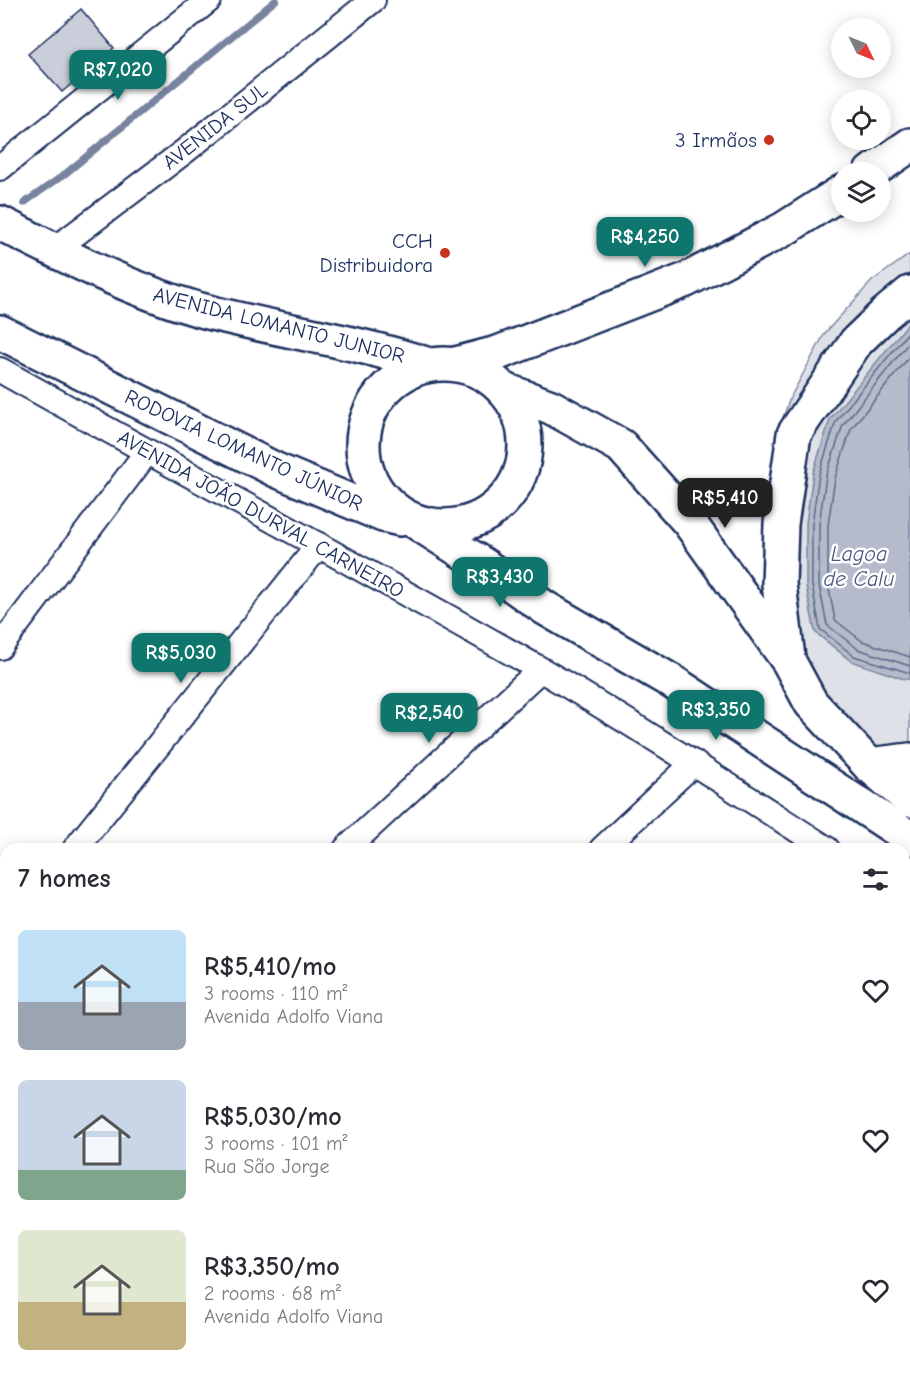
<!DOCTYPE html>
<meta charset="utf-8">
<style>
:root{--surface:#fff;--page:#f2f2f3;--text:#2b2b33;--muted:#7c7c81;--accent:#0f766e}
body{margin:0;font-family:"Comic Neue",sans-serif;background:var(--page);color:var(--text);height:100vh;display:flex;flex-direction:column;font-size:22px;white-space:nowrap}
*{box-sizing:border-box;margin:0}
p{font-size:20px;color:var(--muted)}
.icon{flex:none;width:33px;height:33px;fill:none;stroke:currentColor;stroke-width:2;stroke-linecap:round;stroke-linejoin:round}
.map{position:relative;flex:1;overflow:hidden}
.details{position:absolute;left:0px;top:843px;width:910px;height:534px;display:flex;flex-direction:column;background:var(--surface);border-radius:18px 18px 0 0;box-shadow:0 3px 15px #0003}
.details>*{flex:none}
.needle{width:39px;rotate:133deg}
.tools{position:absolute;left:831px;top:18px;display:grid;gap:12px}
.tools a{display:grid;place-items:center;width:60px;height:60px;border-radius:50%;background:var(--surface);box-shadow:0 3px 15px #0003;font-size:30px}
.price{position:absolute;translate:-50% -51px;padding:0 14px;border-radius:12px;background:var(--accent);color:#fff;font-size:20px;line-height:39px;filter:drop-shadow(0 2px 3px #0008)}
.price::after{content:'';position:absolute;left:50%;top:36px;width:18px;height:14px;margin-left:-9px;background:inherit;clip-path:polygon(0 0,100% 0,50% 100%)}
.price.active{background:#222;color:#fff}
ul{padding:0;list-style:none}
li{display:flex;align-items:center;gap:18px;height:150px;padding:0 18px}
li span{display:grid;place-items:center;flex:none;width:168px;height:120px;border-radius:9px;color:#555}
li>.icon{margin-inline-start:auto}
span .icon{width:72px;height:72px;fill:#fffc;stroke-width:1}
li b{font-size:26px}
h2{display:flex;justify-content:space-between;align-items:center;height:72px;padding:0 18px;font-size:26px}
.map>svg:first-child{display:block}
.green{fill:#dee1e7;stroke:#7c88a2;stroke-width:1.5}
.water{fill:#b5bbca;stroke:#77839f;stroke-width:1.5}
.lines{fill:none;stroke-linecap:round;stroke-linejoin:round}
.shore{stroke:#596789;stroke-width:1.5}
.stream{stroke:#77839f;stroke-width:7}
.building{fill:#caceda;stroke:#1b2f5e;stroke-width:1.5}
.street-casing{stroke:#1b2f5e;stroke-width:28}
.secondary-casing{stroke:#1b2f5e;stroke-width:38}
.highway-casing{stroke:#1b2f5e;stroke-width:38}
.street{stroke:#fff;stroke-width:24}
.secondary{stroke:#fff;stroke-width:33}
.highway{stroke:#fff;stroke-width:33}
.poi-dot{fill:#c8321e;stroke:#fff;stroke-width:2}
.labels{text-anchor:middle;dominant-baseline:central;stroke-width:5;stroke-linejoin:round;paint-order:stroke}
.street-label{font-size:21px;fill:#1b2f5e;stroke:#fff}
.poi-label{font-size:21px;fill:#1b2f5e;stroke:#fff;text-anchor:end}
.water-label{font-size:22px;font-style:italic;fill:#49597e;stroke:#fff}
</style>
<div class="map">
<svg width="910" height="1377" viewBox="0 0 910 1377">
<rect width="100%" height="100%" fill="#fff"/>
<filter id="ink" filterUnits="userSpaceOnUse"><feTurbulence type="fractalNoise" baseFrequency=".0167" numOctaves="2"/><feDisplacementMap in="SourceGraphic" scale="12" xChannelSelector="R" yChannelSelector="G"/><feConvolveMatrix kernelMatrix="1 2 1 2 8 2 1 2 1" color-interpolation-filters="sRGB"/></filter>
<g filter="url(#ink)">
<polygon class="green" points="910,254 910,753 886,755 848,733 816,690 790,632 778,431 790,398 825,333 872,281"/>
<polygon class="water" points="910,321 910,679 904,679 851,661 815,632 806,586 806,523 813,473 830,419"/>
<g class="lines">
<g class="shore">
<polyline points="910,330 836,421 819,474 812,524 812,585 820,629 854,656 910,673"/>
<polyline points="910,341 843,425 826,476 819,524 819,585 827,625 858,649 910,666"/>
<polyline points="910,356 851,429 835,478 828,525 828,584 835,620 862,641 910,657"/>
</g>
<polyline class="stream" points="24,203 65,174 276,0"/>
</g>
<g class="building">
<polygon points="81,9 114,48 62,92 28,54"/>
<polygon points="904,948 910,953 910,992 904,997"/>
</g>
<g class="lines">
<defs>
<g id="street">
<polyline points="0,168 209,0"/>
<polyline points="54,250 185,151 373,0"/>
<path d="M0,370C179,470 360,566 538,668C636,725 732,788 827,849"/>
<polyline points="0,647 147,452"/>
<polyline points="75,849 319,545"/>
<polyline points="346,849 540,670"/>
<polyline points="602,849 694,763"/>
<polyline points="904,897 910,900"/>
<polyline points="0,943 6,935"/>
<polyline points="0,1156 6,1151"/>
<polyline points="904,1176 910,1182"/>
<polyline points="612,1371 617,1377"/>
<polyline points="16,1377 23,1371"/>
<polyline points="287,1377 294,1371"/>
</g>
<g id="secondary">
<polyline points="871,172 910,145"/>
<polyline points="456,364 498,353 686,280 784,229 842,192"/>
<polyline points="505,390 551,407 621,446 689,522 789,662 811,703 869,765 910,800"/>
<polyline points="416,522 485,566 545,608 671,681 910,838"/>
<polyline points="788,658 779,584 781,524 794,434 856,342 886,313 910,293"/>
<polyline points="869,765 910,760"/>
<polyline points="904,1282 910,1279"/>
<polyline points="673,1377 688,1371"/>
</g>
<g id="highway">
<path d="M0,223C64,255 128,289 197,309C274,330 353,340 429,365"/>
<polyline points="0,332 276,470 383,515 400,519"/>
<circle cx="444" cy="445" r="81"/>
</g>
</defs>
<use href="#street" class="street-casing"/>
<use href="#secondary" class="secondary-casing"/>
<use href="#highway" class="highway-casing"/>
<use href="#street" class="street"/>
<use href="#secondary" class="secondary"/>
<use href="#highway" class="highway"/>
</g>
</g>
<g class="poi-dot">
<circle cx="769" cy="140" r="6"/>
<circle cx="445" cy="253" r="6"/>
</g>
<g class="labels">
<g class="street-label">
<text transform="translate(215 126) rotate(-38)">AVENIDA SUL</text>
<text transform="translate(279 325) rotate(14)">AVENIDA LOMANTO JUNIOR</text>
<text transform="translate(244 450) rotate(25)">RODOVIA LOMANTO JÚNIOR</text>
<text transform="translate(261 514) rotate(29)">AVENIDA JOÃO DURVAL CARNEIRO</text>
</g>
<g class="poi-label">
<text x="757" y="140">3 Irmãos</text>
<text x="433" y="241">CCH<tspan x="433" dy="24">Distribuidora</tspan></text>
</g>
<g class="water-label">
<text x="859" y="554">Lagoa<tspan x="859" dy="25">de Calu</tspan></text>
</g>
</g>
</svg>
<div class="tools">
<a><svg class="needle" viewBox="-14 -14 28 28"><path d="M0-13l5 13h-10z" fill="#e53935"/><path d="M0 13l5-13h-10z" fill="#7c7c81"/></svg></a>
<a><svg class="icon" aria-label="locate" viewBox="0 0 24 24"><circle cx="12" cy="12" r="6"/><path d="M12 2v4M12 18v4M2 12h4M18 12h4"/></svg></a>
<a><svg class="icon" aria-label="layers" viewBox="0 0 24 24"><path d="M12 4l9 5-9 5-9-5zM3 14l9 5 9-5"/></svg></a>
</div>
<b class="price" style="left:118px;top:101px">R$7,020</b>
<b class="price" style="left:645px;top:268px">R$4,250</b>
<b class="price active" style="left:725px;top:529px">R$5,410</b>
<b class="price" style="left:500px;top:608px">R$3,430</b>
<b class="price" style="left:181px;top:684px">R$5,030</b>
<b class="price" style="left:716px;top:741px">R$3,350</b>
<b class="price" style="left:429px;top:744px">R$2,540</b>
<section class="details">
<h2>7 homes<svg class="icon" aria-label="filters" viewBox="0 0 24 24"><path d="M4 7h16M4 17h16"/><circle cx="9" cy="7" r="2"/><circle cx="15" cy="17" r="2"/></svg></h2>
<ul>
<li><span style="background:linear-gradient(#bfe0f5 60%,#9aa5b1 0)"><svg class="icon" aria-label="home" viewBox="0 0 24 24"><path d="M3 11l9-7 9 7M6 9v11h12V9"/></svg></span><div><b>R$5,410/mo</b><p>3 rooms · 110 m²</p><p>Avenida Adolfo Viana</p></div><svg class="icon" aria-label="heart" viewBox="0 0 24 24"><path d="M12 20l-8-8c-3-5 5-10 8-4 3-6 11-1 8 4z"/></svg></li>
<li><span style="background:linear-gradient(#c9d6e8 75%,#7fa58c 0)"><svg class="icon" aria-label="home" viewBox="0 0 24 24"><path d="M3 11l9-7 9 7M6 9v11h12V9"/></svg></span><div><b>R$5,030/mo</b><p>3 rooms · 101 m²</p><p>Rua São Jorge</p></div><svg class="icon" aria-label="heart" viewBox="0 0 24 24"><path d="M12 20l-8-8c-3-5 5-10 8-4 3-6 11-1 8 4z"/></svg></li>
<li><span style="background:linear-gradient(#dfe7d0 60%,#c2b280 0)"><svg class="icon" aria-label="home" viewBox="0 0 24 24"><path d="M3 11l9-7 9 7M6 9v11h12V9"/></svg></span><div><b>R$3,350/mo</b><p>2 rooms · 68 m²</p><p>Avenida Adolfo Viana</p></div><svg class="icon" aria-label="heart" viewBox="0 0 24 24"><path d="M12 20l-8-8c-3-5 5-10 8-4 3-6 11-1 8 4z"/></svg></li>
</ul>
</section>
</div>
